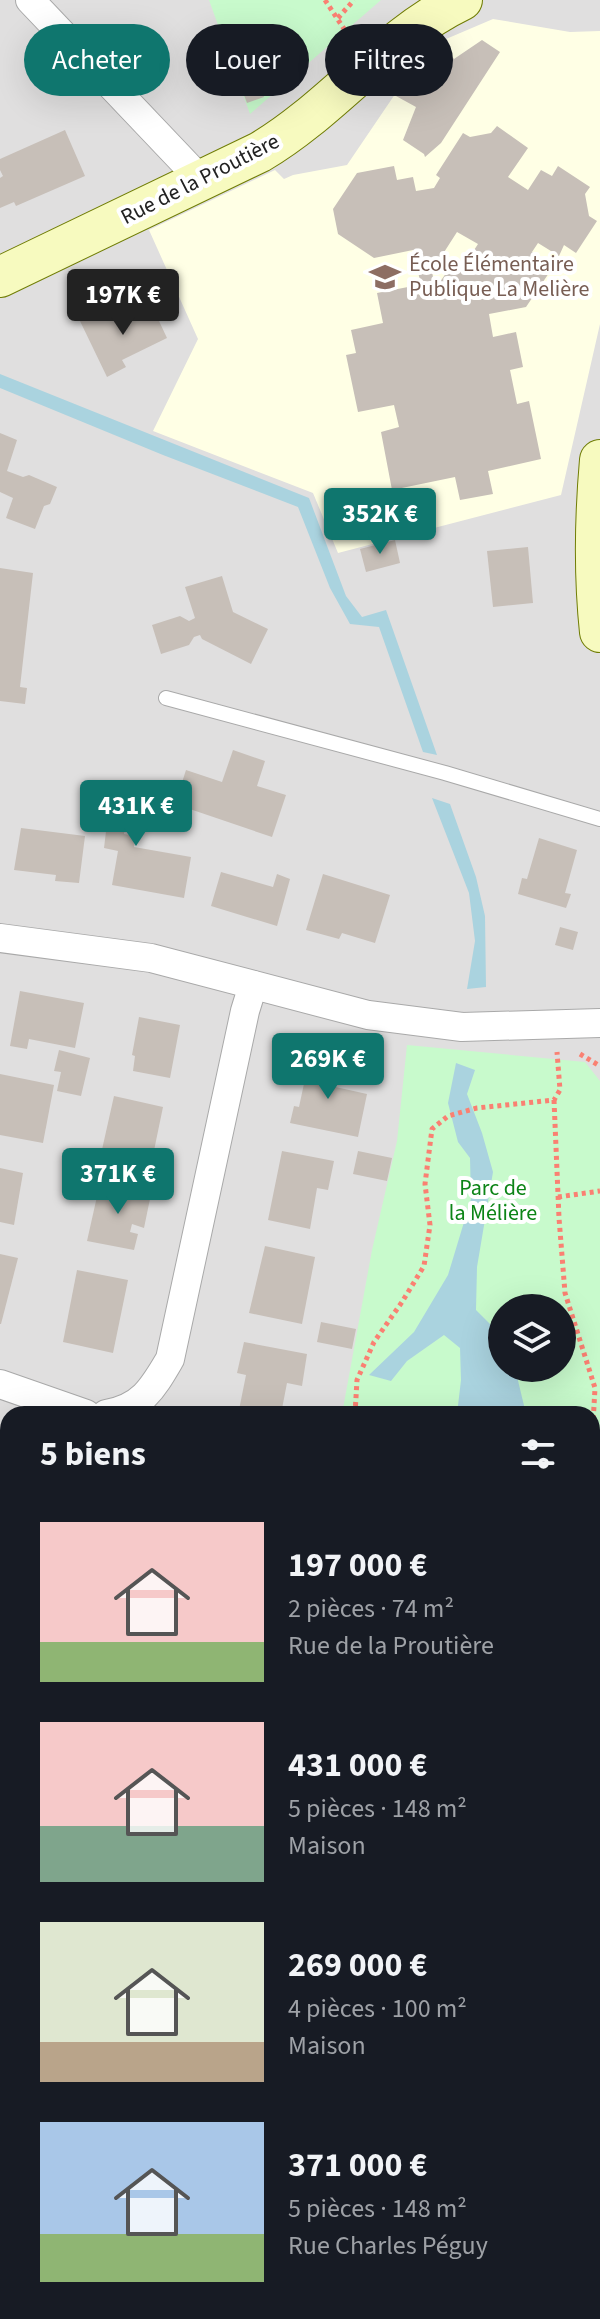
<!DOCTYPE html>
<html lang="fr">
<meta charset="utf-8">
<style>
:root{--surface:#171b24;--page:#20242c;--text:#f1f3f6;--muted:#9ea1a6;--accent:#0f766e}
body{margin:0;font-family:"Source Sans 3",sans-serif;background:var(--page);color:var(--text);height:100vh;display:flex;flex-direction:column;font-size:30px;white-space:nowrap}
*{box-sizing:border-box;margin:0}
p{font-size:26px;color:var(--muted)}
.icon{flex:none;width:44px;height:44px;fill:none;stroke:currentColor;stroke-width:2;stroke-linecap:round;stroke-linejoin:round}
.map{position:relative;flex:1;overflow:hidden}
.panel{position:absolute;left:0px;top:1406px;width:600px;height:914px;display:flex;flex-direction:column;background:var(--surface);border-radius:24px 24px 0 0;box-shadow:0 8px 32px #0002}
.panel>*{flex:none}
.top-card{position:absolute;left:24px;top:24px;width:552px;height:72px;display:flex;gap:16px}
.buttons{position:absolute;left:488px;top:1294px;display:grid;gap:16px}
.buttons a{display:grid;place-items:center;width:88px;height:88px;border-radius:50%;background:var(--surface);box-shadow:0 8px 32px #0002;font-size:40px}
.price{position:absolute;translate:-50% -68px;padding:0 18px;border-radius:8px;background:var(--accent);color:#fff;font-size:26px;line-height:52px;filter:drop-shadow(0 2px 4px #0008)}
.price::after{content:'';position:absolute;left:50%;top:48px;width:24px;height:18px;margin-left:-12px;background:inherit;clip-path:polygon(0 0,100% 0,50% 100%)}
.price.current{background:#222;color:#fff}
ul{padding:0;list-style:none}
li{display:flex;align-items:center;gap:24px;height:200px;padding:0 40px}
li span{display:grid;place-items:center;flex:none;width:224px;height:160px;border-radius:0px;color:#555}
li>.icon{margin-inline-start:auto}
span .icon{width:96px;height:96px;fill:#fffc;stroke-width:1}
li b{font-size:34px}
h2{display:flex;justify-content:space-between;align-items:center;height:96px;padding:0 40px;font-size:34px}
.pill{padding:0 28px;border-radius:36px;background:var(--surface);box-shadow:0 8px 32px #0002;font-size:28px;line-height:72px}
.pill.current{background:var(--accent);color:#fff}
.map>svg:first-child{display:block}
.residential{fill:#e0dfdf;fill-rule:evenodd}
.education{fill:#ffffe5}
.grass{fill:#cdebb0}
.park{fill:#c8facc;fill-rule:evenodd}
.water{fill:#aad3df}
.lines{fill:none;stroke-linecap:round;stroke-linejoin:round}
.stream{stroke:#aad3df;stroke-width:10}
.building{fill:#c7bfb8;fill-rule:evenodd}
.lane-casing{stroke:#a9a9a9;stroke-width:16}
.street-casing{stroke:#a9a9a9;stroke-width:30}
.secondary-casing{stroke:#707d05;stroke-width:42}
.path{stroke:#fa8072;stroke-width:5;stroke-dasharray:4 4;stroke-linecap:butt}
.lane{stroke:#fff;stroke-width:14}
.street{stroke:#fff;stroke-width:28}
.secondary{stroke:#f7fabf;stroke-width:40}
.labels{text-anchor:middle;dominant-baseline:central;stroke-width:8;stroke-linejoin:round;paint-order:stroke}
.street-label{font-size:22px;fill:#222;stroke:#fff}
.education-label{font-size:22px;fill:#785e54;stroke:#fff;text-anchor:start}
.park-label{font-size:22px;fill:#0c8416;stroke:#fff}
</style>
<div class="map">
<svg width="600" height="2319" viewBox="0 0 600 2319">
<rect width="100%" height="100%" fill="#f2efe9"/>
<path class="residential" d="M0,0H600V2319H0ZM502,1308H562V1368H502ZM8,1414H592V2312H8Z"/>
<polygon class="education" points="493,19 570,32 600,31 600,324 561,495 338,553 313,493 153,431 198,339 149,230 275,170 284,179 293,175 347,165 406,78 429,51 439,42"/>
<g class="grass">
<polygon points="0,1543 8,1547 8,1627 0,1623"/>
<polygon points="0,1695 8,1700 8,1757 0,1753"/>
</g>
<g class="park">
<polygon points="209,0 381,0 250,114"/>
<path d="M407,1045L585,1062L600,1081V1593L592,1613V1414H342L372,1250L397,1141ZM502,1308H562V1368H502Z"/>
<polygon points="592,1766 600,1810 600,2059 592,2049"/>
</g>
<g class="water">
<polygon points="0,374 309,498 346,596 362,617 386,610 437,755 423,752 379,627 350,624 330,588 298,507 163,455 0,388"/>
<polygon points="432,798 450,804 476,877 485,916 486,987 467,989 475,941 469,893"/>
<polygon points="456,1063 475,1070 467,1094 482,1133 493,1172 477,1267 476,1310 502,1336 502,1368 515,1368 526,1414 457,1414 461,1380 460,1348 444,1335 407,1361 391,1381 369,1375 414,1332 448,1275 471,1199 470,1158 458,1142 448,1103"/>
</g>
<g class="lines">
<g class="stream">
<polyline points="0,1602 8,1606"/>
<polyline points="0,1678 8,1683"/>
<polyline points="592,1995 600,2006"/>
</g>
</g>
<g class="building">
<polygon points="482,40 500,52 441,143 425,157 424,154 403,140 416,107 396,96 418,64 439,42 454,59"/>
<polygon points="257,80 264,97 247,103 241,87"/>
<path d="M497,126L528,148L508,177L528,190L541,170L552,176L558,166L590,187L585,194L589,216L597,221L576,253L564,245L559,256L538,243L532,252L553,267L526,307L489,314L493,337L516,332L523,367L510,370L517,404L529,401L541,459L488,471L493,494L460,500L455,477L392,490L381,432L399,427L394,405L358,412L346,355L356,353L351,330L383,323L377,293L408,287L424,298L413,250L374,258L338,234L333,209L357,173L394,166L397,180L413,177L416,191L434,188L440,178L436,175L463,133L470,137L491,133ZM457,232L478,244L465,264L449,269L435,289L432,271Z"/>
<polygon points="65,130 85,176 16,206 14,202 0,208 0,178 3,176 0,170 0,159"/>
<polygon points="151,304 167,338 122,360 126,367 107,377 80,321 97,313 101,321 118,313 121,319"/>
<polygon points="0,433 17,440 7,471 23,477 29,475 57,487 50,504 44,506 35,529 6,518 13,498 0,492"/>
<polygon points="395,540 400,563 366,572 360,549"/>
<polygon points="528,547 533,603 493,607 487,551"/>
<polygon points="0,568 33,573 20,687 27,688 25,704 0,701"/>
<polygon points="222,576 233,612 268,629 251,664 202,639 200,635 194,637 189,645 161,654 152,625 180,616 189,621 195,618 185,587"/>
<polygon points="233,750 265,761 257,786 286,795 272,837 175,804 186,770 222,782"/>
<polygon points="90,786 144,797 142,809 128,807 124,834 136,836 134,847 191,857 184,898 112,885 118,851 104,848 107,823 85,819"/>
<polygon points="21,828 85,836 79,883 55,881 56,875 14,870"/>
<polygon points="539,838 577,850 565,893 571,894 566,908 518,894 522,878 527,879"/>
<polygon points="221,872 273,887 277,874 290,879 277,926 211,906"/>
<polygon points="323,874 390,895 375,943 342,933 339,939 306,930"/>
<polygon points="560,927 578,932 573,950 555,945"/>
<polygon points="20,991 84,1003 75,1048 29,1039 27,1049 10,1046"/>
<polygon points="139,1017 180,1025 170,1078 133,1071 135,1056 132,1055"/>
<polygon points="59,1050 90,1058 81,1096 57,1091 61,1072 54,1071"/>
<polygon points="311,1051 336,1057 331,1086 367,1094 358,1137 290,1123 294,1106 299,1107"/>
<polygon points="0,1074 54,1085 43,1143 0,1135"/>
<polygon points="114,1096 163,1107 151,1165 101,1154"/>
<polygon points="282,1151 334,1161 328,1190 317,1188 310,1229 268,1220"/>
<polygon points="358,1151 392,1158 387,1181 353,1174"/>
<polygon points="0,1168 23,1173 14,1225 0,1222"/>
<polygon points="100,1183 151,1194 144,1228 132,1224 130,1232 138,1234 134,1250 87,1241"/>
<polygon points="265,1246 315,1257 302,1324 249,1313"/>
<polygon points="0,1254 18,1258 1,1324 0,1324"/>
<polygon points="77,1270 128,1280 113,1353 63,1342"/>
<polygon points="321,1322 356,1329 352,1349 317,1342"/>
<polygon points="244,1342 307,1354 302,1386 287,1383 281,1414 258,1414 239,1410 246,1375 237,1373"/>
<polygon points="600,1744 600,1783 597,1783 596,1753"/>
<polygon points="0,1814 8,1818 8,1843 0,1856"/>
<polygon points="8,1983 8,2032 0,2035 0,1985"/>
<polygon points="8,2166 8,2185 5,2186 0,2169"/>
<polygon points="592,2258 596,2265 593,2267 600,2277 600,2319 573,2319 568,2312 592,2312"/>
<polygon points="120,2312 227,2312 237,2314 237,2312 256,2312 255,2319 119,2319"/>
</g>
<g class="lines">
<defs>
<polyline id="lane" points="166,698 445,773 600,819"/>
<g id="street">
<polyline points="30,0 201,180"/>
<polyline points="0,938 151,958 368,1015 462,1027 600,1023"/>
<polyline points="0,1384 86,1414"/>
<path d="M106,1414C142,1408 153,1388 170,1359L245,1011L253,985"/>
<polyline points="0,2135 8,2133"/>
<polyline points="70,2312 73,2319"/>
</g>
<g id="secondary">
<path d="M0,277L260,152C333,109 385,37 462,0"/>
<path d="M600,460C595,517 594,575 600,632"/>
<polyline points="0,1641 8,1645"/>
<polyline points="592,1710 600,1690"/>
<polyline points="592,2115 600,2125"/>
</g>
</defs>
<use href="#lane" class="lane-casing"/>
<use href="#street" class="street-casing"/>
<use href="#secondary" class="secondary-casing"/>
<g class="path">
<polyline points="325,0 350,38"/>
<polyline points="338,18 354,0"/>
<polyline points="580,1054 600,1066"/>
<polyline points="554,1100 559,1218 565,1293 595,1388 592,1441"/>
<polyline points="558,1197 600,1191"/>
<polyline points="355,1414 357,1380 374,1342 402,1302 424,1266 430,1225 425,1184 432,1129 448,1116 477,1108 554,1100 560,1090 557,1052"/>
<polyline points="0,1560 8,1565"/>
<polyline points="0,1718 8,1723"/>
<polyline points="592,1852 600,1856"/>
</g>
<use href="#lane" class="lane"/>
<use href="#street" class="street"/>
<use href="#secondary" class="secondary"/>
</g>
<defs>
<symbol id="school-bare" viewBox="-9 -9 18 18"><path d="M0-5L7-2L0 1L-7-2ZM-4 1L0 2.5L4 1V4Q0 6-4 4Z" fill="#8d6e63" stroke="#fff" stroke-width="2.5" paint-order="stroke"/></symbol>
</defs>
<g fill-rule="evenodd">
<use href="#school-bare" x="363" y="255" width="44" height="44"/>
</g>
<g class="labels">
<g class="street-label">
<text transform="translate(200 179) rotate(-27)">Rue de la Proutière</text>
</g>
<g class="education-label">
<text x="409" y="264">École Élémentaire<tspan x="409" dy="25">Publique La Melière</tspan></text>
</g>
<g class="park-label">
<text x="493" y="1188">Parc de<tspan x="493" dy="25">la Mélière</tspan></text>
</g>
</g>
</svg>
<div class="buttons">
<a><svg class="icon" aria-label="layers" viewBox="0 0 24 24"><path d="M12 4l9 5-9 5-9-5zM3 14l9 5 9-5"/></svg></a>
</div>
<b class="price current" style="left:123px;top:337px">197K €</b>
<b class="price" style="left:380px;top:556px">352K €</b>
<b class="price" style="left:136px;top:848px">431K €</b>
<b class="price" style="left:328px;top:1101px">269K €</b>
<b class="price" style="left:118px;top:1216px">371K €</b>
<div class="top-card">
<a class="pill current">Acheter</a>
<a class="pill">Louer</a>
<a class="pill">Filtres</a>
</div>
<section class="panel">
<h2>5 biens<svg class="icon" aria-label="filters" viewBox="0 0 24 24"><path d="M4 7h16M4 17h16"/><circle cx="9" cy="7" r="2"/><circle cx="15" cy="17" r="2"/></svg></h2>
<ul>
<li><span style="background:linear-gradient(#f6c9c9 75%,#8fb573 0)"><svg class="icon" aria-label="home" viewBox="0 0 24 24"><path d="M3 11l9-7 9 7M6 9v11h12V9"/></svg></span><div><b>197 000 €</b><p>2 pièces · 74 m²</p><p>Rue de la Proutière</p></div></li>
<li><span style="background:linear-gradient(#f6c9c9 65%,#7fa58c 0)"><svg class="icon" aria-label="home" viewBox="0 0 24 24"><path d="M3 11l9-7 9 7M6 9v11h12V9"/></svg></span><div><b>431 000 €</b><p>5 pièces · 148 m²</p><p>Maison</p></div></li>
<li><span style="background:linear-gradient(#dfe7d0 75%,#b9a48a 0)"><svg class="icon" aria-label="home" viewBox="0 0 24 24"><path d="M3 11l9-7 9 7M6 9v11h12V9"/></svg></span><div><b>269 000 €</b><p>4 pièces · 100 m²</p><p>Maison</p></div></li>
<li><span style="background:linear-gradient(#a9c7e8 70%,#8fb573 0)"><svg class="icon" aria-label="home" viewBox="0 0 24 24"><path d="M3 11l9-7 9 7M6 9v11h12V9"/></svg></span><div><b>371 000 €</b><p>5 pièces · 148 m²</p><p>Rue Charles Péguy</p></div></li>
</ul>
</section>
</div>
